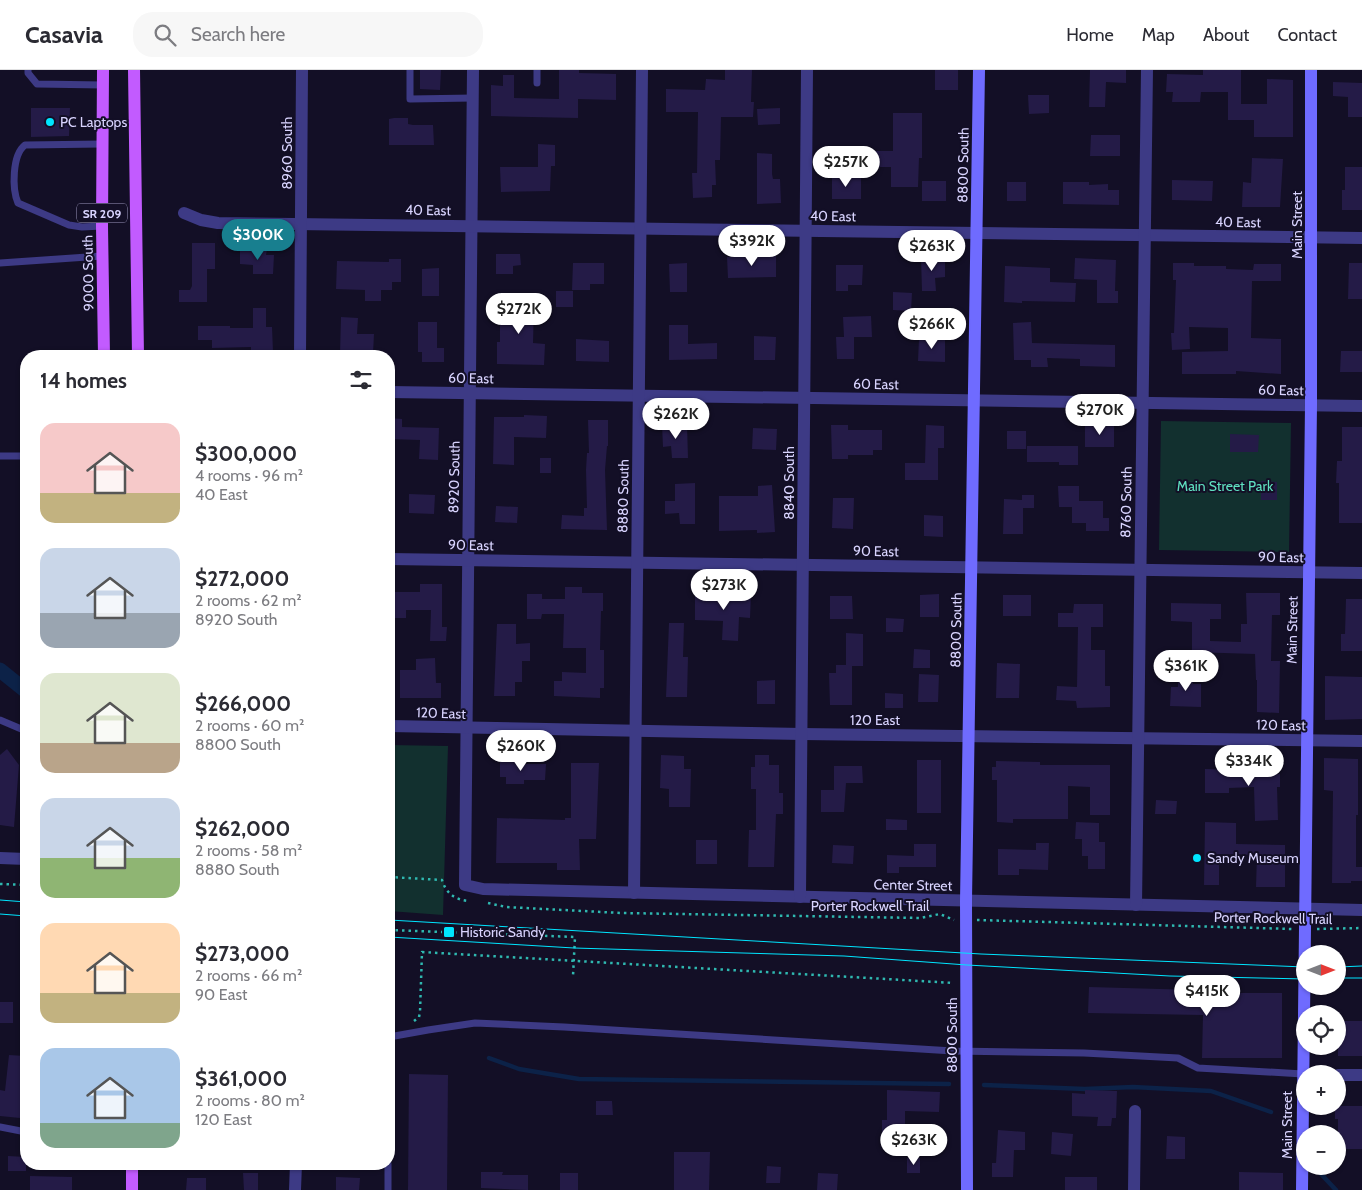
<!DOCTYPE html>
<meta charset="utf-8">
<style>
:root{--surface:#fff;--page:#f7f7f7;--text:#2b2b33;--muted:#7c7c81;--line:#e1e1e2;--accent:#187f8f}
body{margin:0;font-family:Cabin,sans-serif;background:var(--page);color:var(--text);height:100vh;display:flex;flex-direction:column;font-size:19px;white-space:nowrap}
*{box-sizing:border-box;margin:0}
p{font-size:16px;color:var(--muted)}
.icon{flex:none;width:28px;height:28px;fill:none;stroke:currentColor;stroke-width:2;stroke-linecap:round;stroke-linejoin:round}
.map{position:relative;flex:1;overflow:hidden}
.sheet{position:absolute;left:20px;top:280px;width:375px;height:820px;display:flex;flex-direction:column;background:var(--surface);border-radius:20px;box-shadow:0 1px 4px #0004}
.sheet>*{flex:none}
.needle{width:32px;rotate:90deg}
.fabs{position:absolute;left:1296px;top:875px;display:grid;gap:10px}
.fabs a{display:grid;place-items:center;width:50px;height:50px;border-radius:50%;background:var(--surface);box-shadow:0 1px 4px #0004;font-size:25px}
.price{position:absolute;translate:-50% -42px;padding:0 11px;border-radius:18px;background:#fff;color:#222;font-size:16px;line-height:32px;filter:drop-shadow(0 1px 2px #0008)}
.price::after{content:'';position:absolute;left:50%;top:30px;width:15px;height:11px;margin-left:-8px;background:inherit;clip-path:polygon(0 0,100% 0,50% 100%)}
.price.current{background:var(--accent);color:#fff}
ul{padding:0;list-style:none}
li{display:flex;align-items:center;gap:15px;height:125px;padding:0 20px}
li span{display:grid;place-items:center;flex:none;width:140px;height:100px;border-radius:15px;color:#555}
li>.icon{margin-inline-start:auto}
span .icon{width:60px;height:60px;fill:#fffc;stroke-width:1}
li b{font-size:21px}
h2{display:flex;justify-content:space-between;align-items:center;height:60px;padding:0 20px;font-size:21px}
header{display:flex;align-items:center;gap:30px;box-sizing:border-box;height:70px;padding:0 25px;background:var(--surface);border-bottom:1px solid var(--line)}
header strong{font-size:24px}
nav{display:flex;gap:28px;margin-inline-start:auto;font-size:18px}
.search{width:350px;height:45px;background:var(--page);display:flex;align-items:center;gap:12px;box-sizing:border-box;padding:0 18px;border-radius:20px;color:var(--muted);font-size:19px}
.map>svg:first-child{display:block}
.green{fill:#12302f}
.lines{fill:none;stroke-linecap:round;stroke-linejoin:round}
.stream{stroke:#0c2248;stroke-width:4.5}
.canal{stroke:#0c2248;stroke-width:15}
.building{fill:#241b47}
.path{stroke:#2fb8b0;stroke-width:2.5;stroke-dasharray:2.5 4;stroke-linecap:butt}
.lane{stroke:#3d3a85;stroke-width:7}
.street{stroke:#3d3a85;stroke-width:12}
.secondary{stroke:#6f6bff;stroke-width:12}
.primary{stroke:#c25bff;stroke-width:12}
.tram{stroke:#00e5ff;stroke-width:1}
.poi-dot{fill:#00e5ff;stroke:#130f26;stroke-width:2}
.labels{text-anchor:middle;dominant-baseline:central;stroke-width:4;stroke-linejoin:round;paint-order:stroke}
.shield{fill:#130f26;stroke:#9e99be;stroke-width:1}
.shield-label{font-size:12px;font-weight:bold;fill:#d9d4ff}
.poi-label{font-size:14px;fill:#d9d4ff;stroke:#130f26;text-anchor:start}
.street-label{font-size:14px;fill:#d9d4ff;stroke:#130f26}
.park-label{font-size:14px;fill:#5fe0c0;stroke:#130f26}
</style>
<header>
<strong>Casavia</strong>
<div class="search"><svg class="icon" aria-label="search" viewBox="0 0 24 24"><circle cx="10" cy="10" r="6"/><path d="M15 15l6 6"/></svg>Search here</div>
<nav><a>Home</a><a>Map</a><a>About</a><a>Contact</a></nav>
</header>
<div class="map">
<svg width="1362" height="1120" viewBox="0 0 1362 1120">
<rect width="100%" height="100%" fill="#130f26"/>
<g class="green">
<polygon points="1161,351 1291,353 1289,482 1159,480"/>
<polygon points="389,675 448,676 443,845 389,841"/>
</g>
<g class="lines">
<g class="stream">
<polyline points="489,988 519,999 579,1009 949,1014"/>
<polyline points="984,1015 1085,1019 1133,1017 1211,1021 1271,1042"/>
<polyline points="1321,1104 1336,1120"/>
</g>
<polyline class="canal" points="0,600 26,621"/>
</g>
<g class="building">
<polygon points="420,0 441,0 440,20 420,19"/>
<polygon points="559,0 579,0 579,3 616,4 616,30 578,29 578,48 491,46 491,15 503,16 503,5 514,5 514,28 559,29"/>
<polygon points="725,0 752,0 751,32 754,32 753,47 721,47 720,90 715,90 716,115 712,115 712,127 693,128 692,103 697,103 698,42 666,42 666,19 705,20 706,9 725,10"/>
<rect x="935" y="0" width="23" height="20"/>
<polygon points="1090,0 1126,0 1126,13 1106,12 1105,37 1089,37"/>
<polygon points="1203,0 1241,0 1241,34 1267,34 1267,9 1293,10 1293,67 1254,67 1254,50 1228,50 1228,22 1201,22 1200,32 1172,32 1173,22 1166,22 1167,4 1203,5"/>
<polygon points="1333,12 1362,13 1362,47 1348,47 1348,27 1333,26"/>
<polygon points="1028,25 1049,25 1049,43 1029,44"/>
<polygon points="31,38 70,38 69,66 31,67"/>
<polygon points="780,38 780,54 758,55 757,39"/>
<polygon points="893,43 922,43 922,88 919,88 918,117 891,117 891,97 874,97 874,81 893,81"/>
<polygon points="394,48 408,48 408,54 413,55 433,55 434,75 389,75 389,49"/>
<polygon points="1091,65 1120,65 1120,86 1090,86"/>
<polygon points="538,74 555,75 555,96 551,96 550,121 501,122 500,97 538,97"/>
<polygon points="757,83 772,84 772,104 773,109 780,109 781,133 757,134"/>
<polygon points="1252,88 1283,89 1280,137 1242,137 1243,112 1251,113"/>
<polygon points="1345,97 1362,97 1362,140 1342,140 1342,120 1345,120"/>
<polygon points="832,106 861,107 861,129 832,129"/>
<polygon points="1172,110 1213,111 1212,131 1172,130"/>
<rect x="922" y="111" width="24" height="20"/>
<rect x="1007" y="112" width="19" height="19"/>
<polygon points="1063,112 1089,112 1089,115 1108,114 1108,120 1119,120 1119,135 1063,134"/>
<polygon points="192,173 215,173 215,199 207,199 207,232 179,232 179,220 190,220 192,216"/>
<polygon points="240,179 267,179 266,185 274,185 273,204 253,204 253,195 240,194"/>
<polygon points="496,184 520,184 521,195 513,196 513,204 496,204"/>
<polygon points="776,186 776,207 728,208 727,187"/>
<polygon points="921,188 945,188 945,207 935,208 936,221 922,221"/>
<polygon points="1075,188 1116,190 1115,221 1118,221 1118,233 1097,233 1097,210 1074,209"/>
<polygon points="389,189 401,189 401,212 392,212 392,220 381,220 381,231 365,231 365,220 336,219 337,191 389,192"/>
<polygon points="573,193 604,193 604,214 590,214 590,220 572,220"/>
<polygon points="687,193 687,222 670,222 669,194"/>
<polygon points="1173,193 1194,193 1194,196 1226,196 1226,199 1253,200 1254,194 1281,194 1281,211 1252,211 1251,268 1281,269 1281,304 1236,301 1236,304 1182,304 1182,282 1228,281 1228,258 1189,257 1190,279 1172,280 1171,263 1174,263 1176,210 1173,210"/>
<polygon points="1349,193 1362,193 1362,229 1348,229"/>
<polygon points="836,195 863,195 862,215 848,215 848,221 836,221"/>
<polygon points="1005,196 1050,198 1050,212 1076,213 1075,232 1022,231 1022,233 1004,232"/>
<polygon points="439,198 439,226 422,226 422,199"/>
<rect x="556" y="221" width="17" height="16"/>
<polygon points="893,222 912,223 911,241 893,240"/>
<polygon points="514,224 530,224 530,237 534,237 533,273 545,274 544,295 497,294 497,272 500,272 500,237 515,237"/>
<polygon points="253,238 266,238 266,257 272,257 273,282 251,283 251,277 212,278 212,270 198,270 198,256 230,256 230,258 253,258"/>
<polygon points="871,246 872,267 854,267 854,289 837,289 836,267 844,267 843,247"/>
<polygon points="341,247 358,248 357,264 374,264 373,284 340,284"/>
<polygon points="418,252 437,252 437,278 444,278 444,292 422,292 422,282 418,282"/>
<polygon points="1031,252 1032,273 1115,275 1115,297 1080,296 1080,289 1047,288 1048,297 1031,297 1031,290 1014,290 1013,253"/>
<polygon points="669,255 688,255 688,274 717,273 717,289 669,290"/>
<polygon points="754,266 776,267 775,290 754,290"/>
<polygon points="576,269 609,271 609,292 576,291"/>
<polygon points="919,269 945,269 945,292 918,291"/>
<polygon points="1341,281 1362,281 1362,302 1340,302"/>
<polygon points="524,345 547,346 546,368 514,367 514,395 493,394 494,347 524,347"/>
<polygon points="389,348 402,349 402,357 439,358 438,390 419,389 420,370 389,369"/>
<polygon points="588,350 608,350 608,376 607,376 605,400 607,460 561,459 562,445 584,446 584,438 587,438 586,400 587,383 589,383"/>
<polygon points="687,354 688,388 672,388 671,376 663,377 662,355"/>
<polygon points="831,355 848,355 848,360 882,360 882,380 873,380 873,385 848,385 848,389 832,389"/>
<polygon points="926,355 944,356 944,378 938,378 938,410 905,410 905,393 925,393"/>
<rect x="1085" y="356" width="29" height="21"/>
<polygon points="1342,357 1362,357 1362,453 1339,453 1339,413 1336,413 1337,391 1342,391"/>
<polygon points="753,358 777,359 776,380 752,379"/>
<rect x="1007" y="361" width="19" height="18"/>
<polygon points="1230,364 1259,365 1258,382 1230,382"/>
<polygon points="1027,376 1078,376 1078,395 1059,395 1059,392 1027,392"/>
<rect x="540" y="388" width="11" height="15"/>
<polygon points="1261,411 1277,412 1277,430 1261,430"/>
<polygon points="695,413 695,454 680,454 679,443 665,444 665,431 675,431 675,414"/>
<polygon points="772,415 775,462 757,463 757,460 719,461 719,426 758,426 758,416"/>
<polygon points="1058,416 1079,416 1079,431 1103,431 1103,448 1109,448 1109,461 1086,461 1086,453 1072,453 1072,437 1059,437"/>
<polygon points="409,424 435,425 434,444 409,443"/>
<polygon points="1022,425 1034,425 1034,438 1023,438 1023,464 1003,464 1004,429 1022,430"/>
<polygon points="833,428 854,428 853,459 832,458"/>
<polygon points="496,436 518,437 517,453 495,452"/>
<polygon points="924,445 943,446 943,467 924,466"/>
<polygon points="420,514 442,514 442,557 447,557 446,571 430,571 431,540 406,540 406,548 389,548 389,522 420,522"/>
<polygon points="565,517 582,517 582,523 603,523 603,541 601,541 600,580 604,580 604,618 600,618 600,628 554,626 554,611 562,611 562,602 586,603 586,578 563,578 564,544 542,544 541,549 527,549 527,524 542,524 542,529 565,529"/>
<polygon points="695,523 751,524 750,548 739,547 738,571 722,570 723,551 695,550"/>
<polygon points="1246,523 1280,523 1280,545 1272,545 1271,591 1280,591 1279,643 1257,642 1257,610 1256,610 1255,584 1192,582 1192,552 1171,551 1171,533 1221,534 1221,549 1210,549 1210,571 1241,572 1241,554 1247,554"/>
<polygon points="939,524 939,547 920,547 920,525"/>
<rect x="1003" y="525" width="28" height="21"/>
<polygon points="830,526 852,526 853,549 830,549"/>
<polygon points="1346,529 1362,529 1362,581 1341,581 1341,564 1345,564"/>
<polygon points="1074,534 1103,534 1103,557 1091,557 1091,580 1105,580 1105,616 1110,616 1110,637 1077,638 1076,631 1056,630 1057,616 1077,617 1078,557 1058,557 1058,543 1073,543"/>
<polygon points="886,548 904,549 903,562 886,562"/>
<polygon points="669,553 684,553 683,587 688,587 687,627 666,627"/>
<polygon points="497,554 516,554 516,574 530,573 530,591 522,591 522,612 515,612 515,626 494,626"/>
<polygon points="846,563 863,564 863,596 852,596 852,635 830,635 829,603 836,603 836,595 846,595"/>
<polygon points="914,579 930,580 930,598 913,598"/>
<polygon points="435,588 436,613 441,613 441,628 400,628 400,600 416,600 416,589"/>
<polygon points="997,593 1020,594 1019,628 996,628"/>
<polygon points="1178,603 1193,603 1193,614 1201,614 1201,637 1170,636 1171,617 1178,617"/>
<polygon points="919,604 939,605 938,632 918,632"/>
<polygon points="1325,606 1362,607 1362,649 1325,650"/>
<polygon points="775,610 775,634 757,634 757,611"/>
<polygon points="885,623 903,624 903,638 885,638"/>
<polygon points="7,679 19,695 14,757 0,755 0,685"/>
<polygon points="661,685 684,686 684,699 691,699 690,737 669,737 669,719 660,718"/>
<polygon points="755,685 769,685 769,695 779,695 779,723 783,723 783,744 776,744 774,797 748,797 749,760 756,760 756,719 751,719 751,697 755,697"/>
<polygon points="1324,688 1358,689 1358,745 1356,745 1356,797 1362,797 1362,811 1351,811 1351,813 1332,813 1333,721 1324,720"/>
<polygon points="500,690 524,690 524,694 546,694 545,710 524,710 524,714 506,714 506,707 500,707"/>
<rect x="917" y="690" width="24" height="53"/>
<polygon points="1265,690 1266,705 1280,704 1280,717 1277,717 1278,750 1255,751 1254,717 1229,718 1229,723 1205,723 1205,699 1241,700 1241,695 1253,694 1253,691"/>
<polygon points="996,691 1040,692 1040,695 1110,695 1110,745 1090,745 1090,717 1068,716 1068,749 1013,749 1013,753 997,752 997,710 992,710 992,697 996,697"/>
<polygon points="571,693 599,693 596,769 579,769 580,800 557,800 557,793 496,793 497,748 565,750 565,748 571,748"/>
<polygon points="834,696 862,696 863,713 846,713 844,742 821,742 821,720 834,720"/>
<polygon points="1156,730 1177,731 1176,744 1155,744"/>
<polygon points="886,749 907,750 907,760 886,760"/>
<polygon points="1076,752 1099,753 1099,772 1105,772 1105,799 1088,799 1088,786 1082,786 1082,769 1075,769"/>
<polygon points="1205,752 1236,753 1236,774 1285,775 1285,817 1256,817 1257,785 1219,784 1219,815 1204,815"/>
<rect x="696" y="770" width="21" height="24"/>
<polygon points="1036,773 1049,773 1048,800 1019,799 1019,805 998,805 998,779 1036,780"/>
<polygon points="914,774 936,774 936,797 899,797 899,803 887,803 887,785 914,786"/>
<polygon points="833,775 854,776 853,794 832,793"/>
<polygon points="1089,917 1196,920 1196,923 1282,923 1282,988 1202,988 1203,945 1088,943"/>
<rect x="0" y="932" width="13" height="21"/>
<rect x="1338" y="951" width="24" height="35"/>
<polygon points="9,985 25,986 20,1048 0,1046 0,1020 5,1021"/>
<polygon points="409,1004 448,1005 447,1120 408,1120"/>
<polygon points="887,1020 940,1022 939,1042 905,1041 905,1079 887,1079 887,1066 882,1066 882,1050 887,1050"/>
<polygon points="1085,1020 1117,1021 1116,1048 1112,1048 1111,1056 1097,1056 1098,1047 1072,1046 1072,1023 1085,1024"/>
<polygon points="596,1031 612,1031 613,1045 596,1045"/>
<polygon points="1335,1036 1362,1036 1362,1079 1338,1079 1338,1049 1335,1049"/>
<polygon points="998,1060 1025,1062 1025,1080 1014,1080 1013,1107 992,1107 992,1093 996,1093"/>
<polygon points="1052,1062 1073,1064 1071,1086 1051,1084"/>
<polygon points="1167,1066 1185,1067 1185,1089 1166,1089"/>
<polygon points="674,1082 710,1082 709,1120 674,1120"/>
<polygon points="8,1086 26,1087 26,1101 8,1101"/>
<rect x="907" y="1088" width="13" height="15"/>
<polygon points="767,1096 781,1097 780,1113 766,1113"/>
<polygon points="481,1102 503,1102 502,1105 528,1105 528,1120 481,1118"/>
<polygon points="1239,1102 1283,1103 1283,1120 1239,1120"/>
<polygon points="243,1103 258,1103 258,1120 244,1120"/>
<rect x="560" y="1103" width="18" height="17"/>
<polygon points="818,1103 838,1104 837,1120 817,1120"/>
<polygon points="30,1106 72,1107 72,1120 30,1120"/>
<polygon points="336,1107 360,1108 359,1120 336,1120"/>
<rect x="1065" y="1107" width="32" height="13"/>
<polygon points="187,1108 206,1108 206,1120 186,1120"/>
</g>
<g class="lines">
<g class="path">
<path d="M389,807L442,810C446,823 455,830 469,831"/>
<polyline points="0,814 26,815"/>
<polyline points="488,833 506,837 621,843 920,848 940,844 954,850"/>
<polyline points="977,850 1292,859"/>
<polyline points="1317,859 1362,858"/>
<polyline points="389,860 575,867 573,906"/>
<polyline points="414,951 419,947 420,942 422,882 954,913"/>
</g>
<g class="lane">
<polyline points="28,0 28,3 37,14 103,15"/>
<polyline points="410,0 410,29 473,28"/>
<polyline points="537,0 537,13"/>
<path d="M102,156L82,157L69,155L18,133C12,119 12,85 25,75L102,74"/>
<polyline points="0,193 102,186"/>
<polyline points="0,386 26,386"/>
<polyline points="0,650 26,661"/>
<polyline points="389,967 428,960 475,953 564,957 953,981 1084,983 1178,988 1198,998 1303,1004"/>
<polyline points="0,1057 26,1062"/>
<polyline points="388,1120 388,1094"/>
</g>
<g class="street">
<polyline points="473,0 465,815 483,819 1362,840"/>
<polyline points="184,143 201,150 218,153 1362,168"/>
<polyline points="300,286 302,0"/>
<polyline points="389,322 1362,336"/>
<polyline points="389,489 1362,503"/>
<polyline points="389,656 802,664 1362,671"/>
<polyline points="0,788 26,789"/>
<polyline points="634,823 642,0"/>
<polyline points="800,827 807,0"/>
<polyline points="1136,835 1147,0"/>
<polyline points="1338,1005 1362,1005"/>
<polyline points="295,1120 296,1094"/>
<polyline points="1134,1120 1135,1041"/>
</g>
<g class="secondary">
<polyline points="967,1120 966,831 979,0"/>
<polyline points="1302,1120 1311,335 1311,0"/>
</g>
<g class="primary">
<polyline points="103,0 102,156 104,286"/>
<polyline points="134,0 138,286"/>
<polyline points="132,1094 132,1120"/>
</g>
<g class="tram">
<polyline points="0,830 26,832"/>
<polyline points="0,844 26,846"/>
<polyline points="389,850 981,884 1305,897"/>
<polyline points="389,867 574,878 844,886 967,895 1170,906 1305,909"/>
<polyline points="1338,897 1362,896"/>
<polyline points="1338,908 1362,908"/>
</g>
</g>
<g class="poi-dot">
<circle cx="50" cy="52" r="5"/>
<circle cx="1197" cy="788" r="5"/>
<rect x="443" y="856" width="12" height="12" rx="2.5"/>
</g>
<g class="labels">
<rect class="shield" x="77" y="133.5" width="50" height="19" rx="4"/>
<g class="shield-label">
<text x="102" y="143">SR 209</text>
</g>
<g class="poi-label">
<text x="60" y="52">PC Laptops</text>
<text x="1207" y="788">Sandy Museum</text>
<text x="460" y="862">Historic Sandy</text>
</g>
<g class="street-label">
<text transform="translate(287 83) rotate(-90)">8960 South</text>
<text transform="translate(963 95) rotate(-89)">8800 South</text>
<text transform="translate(428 140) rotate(1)">40 East</text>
<text transform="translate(833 146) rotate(1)">40 East</text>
<text transform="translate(1238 152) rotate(1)">40 East</text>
<text transform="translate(1297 155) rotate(-90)">Main Street</text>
<text transform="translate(88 203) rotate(-91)">9000 South</text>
<text transform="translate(471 308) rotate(1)">60 East</text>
<text transform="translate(876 314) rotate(1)">60 East</text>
<text transform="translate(1281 320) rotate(1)">60 East</text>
<text transform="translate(454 407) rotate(-89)">8920 South</text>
<text transform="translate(789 413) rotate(-90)">8840 South</text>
<text transform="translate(623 426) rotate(-89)">8880 South</text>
<text transform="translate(1126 432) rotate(-89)">8760 South</text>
<text transform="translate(471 475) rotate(1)">90 East</text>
<text transform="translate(876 481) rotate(1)">90 East</text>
<text transform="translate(1281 487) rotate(1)">90 East</text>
<text transform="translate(956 560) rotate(-89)">8800 South</text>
<text transform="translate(1292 560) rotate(-89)">Main Street</text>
<text transform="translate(441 643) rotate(2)">120 East</text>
<text x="875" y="650">120 East</text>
<text transform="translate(1281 655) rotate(1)">120 East</text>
<text transform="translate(913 815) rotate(1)">Center Street</text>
<text x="870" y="836">Porter Rockwell Trail</text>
<text transform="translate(1273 848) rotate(1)">Porter Rockwell Trail</text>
<text transform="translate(952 965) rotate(-90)">8800 South</text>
<text transform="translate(1287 1055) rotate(-90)">Main Street</text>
</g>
<g class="park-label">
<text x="1225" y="416">Main Street Park</text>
</g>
</g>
</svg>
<div class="fabs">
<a><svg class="needle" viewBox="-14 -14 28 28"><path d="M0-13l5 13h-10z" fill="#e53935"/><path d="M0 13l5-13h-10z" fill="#7c7c81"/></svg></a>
<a><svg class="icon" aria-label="locate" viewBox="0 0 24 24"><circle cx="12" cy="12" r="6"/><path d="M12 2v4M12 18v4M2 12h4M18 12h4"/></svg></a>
<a>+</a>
<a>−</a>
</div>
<b class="price" style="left:846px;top:118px">$257K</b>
<b class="price current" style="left:258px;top:191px">$300K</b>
<b class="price" style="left:752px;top:197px">$392K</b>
<b class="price" style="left:932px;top:202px">$263K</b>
<b class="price" style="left:519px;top:265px">$272K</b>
<b class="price" style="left:932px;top:280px">$266K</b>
<b class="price" style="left:1100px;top:366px">$270K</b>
<b class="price" style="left:676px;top:370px">$262K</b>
<b class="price" style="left:724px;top:541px">$273K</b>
<b class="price" style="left:1186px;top:622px">$361K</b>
<b class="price" style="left:521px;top:702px">$260K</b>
<b class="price" style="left:1249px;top:717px">$334K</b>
<b class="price" style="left:1207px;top:947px">$415K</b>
<b class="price" style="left:914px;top:1096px">$263K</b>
<section class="sheet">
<h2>14 homes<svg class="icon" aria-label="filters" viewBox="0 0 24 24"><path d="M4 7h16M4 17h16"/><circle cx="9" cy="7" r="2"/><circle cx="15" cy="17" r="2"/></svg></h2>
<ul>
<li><span style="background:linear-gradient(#f6c9c9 70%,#c2b280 0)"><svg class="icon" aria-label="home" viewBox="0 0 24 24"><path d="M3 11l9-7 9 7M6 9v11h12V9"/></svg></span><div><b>$300,000</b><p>4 rooms · 96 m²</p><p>40 East</p></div></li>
<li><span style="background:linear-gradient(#c9d6e8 65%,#9aa5b1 0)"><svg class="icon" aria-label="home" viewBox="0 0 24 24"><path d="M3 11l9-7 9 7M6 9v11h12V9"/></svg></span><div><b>$272,000</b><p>2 rooms · 62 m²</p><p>8920 South</p></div></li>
<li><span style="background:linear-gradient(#dfe7d0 70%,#b9a48a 0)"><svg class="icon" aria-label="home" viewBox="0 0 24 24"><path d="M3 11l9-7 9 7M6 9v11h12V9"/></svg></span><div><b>$266,000</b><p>2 rooms · 60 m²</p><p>8800 South</p></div></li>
<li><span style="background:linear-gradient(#c9d6e8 60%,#8fb573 0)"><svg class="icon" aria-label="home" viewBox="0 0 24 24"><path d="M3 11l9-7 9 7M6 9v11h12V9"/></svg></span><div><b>$262,000</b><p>2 rooms · 58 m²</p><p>8880 South</p></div></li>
<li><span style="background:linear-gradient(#ffd9b3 70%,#c2b280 0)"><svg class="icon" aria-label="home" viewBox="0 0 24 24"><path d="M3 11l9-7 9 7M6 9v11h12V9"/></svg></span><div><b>$273,000</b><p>2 rooms · 66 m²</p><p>90 East</p></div></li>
<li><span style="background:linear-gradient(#a9c7e8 75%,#7fa58c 0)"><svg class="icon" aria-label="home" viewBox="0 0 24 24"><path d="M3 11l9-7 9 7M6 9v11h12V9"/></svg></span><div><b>$361,000</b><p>2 rooms · 80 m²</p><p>120 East</p></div></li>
</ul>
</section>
</div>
